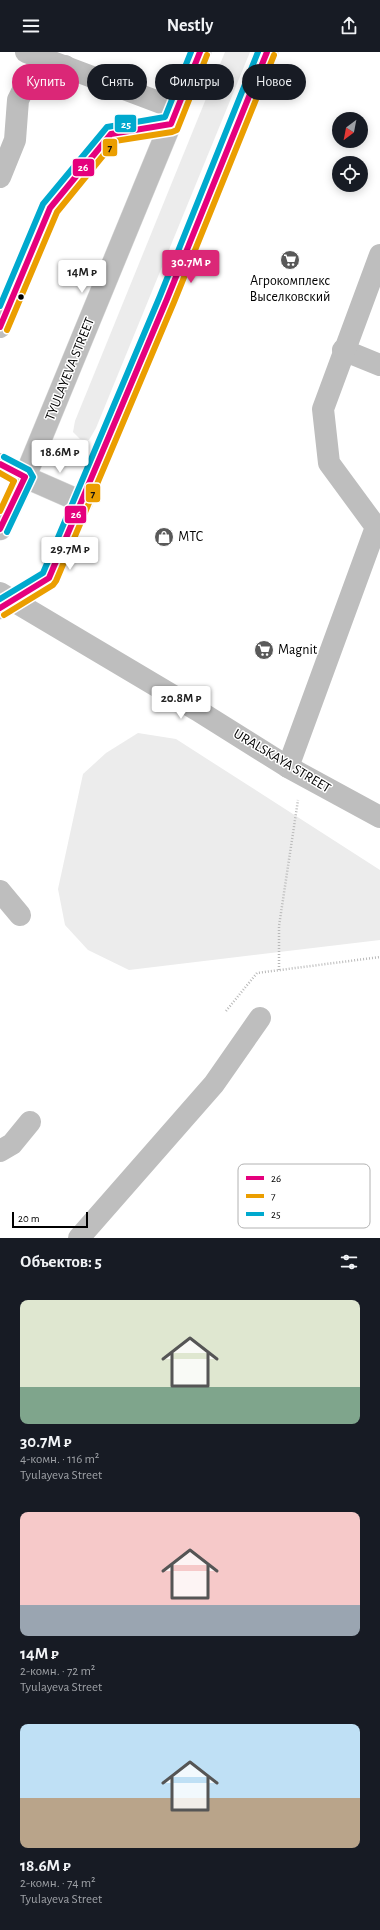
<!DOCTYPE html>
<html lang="ru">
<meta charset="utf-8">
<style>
:root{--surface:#171b24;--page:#242831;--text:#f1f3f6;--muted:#9ea1a6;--accent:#db2777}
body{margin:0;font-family:"Alegreya Sans",sans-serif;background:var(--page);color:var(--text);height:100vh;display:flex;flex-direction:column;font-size:15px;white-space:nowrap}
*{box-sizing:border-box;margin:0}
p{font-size:13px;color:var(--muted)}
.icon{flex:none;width:22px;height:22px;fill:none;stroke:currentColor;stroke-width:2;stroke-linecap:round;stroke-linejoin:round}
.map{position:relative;height:1186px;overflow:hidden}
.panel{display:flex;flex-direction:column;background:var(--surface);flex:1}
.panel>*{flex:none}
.banner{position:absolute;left:12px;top:12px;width:356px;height:36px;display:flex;gap:8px}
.needle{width:26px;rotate:212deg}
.fabs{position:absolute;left:332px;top:60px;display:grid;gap:8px}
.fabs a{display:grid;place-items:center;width:36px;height:36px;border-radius:50%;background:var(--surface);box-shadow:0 2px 10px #0003;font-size:20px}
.scale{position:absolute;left:12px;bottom:10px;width:76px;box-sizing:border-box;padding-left:4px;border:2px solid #000;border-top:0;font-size:11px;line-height:14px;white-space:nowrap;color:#000;-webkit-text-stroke:3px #fff;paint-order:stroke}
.price{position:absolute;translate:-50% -34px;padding:0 9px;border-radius:4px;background:#fff;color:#222;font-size:13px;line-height:26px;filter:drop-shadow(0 1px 2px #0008)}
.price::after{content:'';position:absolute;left:50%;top:24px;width:12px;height:9px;margin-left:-6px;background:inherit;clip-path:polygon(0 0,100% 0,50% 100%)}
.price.selected{background:var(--accent);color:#fff}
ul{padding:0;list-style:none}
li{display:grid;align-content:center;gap:8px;height:212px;padding:0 20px}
li span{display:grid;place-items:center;height:124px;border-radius:8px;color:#555}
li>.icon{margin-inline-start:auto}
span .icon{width:72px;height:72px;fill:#fffc;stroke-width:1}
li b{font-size:17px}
h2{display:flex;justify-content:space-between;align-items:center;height:48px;padding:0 20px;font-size:17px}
.chip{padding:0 14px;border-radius:18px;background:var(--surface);box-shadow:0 2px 10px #0003;font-size:14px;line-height:36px}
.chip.selected{background:var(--accent);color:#fff}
header{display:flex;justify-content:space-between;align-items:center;height:52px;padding:0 20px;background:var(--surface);font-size:18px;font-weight:700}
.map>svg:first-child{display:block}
.green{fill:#ececec}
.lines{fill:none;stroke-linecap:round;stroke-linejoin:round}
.major-casing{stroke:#dbdbdb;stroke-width:23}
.path{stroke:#b9b9b9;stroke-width:2.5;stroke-dasharray:1 2;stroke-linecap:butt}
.minor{stroke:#bebebe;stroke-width:22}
.major{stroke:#bebebe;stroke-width:22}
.bus-1-casing{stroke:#fff;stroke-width:9}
.bus-2-casing{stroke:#fff;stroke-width:9}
.bus-3-casing{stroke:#fff;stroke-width:9}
.bus-1{stroke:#e5007d;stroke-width:6}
.bus-2{stroke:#eb9e00;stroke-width:6}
.bus-3{stroke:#00a9ce;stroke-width:6}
.bus-dot{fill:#000;stroke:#fff;stroke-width:1.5}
.labels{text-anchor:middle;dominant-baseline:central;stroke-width:3;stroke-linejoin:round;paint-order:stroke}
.poi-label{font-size:14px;fill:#000;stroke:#fff;text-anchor:start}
.street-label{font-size:14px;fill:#000;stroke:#fff}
.key{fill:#fff;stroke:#b2b2b2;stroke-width:1}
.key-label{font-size:11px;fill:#000}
.line-badge{stroke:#fff;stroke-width:1.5}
.badge-label{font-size:11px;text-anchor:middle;font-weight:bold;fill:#fff}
.pale-badge-label{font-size:11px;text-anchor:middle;font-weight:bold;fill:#111}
</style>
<header><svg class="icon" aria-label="menu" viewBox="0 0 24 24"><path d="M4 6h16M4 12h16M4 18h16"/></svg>Nestly<svg class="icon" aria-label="share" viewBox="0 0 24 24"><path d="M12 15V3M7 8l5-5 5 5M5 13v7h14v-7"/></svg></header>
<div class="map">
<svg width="380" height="1186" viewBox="0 0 380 1186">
<rect width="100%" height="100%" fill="#fff"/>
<g class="green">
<polygon points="225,0 250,0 96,376 89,388 80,387 73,380 75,369"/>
<polygon points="138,681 176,687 380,818 380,888 129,918 88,898 65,873 58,837 83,722 106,701"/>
</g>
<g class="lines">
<defs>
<g id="major">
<polyline points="25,425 82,450"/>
<polyline points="0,477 25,425 200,0"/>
<polyline points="0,556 49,526 167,247 267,0"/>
</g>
</defs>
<use href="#major" class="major-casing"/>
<g class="path">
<polyline points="279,918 279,874 298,748"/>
<polyline points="226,959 257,921 380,905"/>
</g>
<g class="minor">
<polyline points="26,0 177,57"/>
<polyline points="0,125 15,88 18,48 26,32 42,21 65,14"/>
<polyline points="0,275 50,156 111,82 171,72"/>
<polyline points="343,298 380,313"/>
<polyline points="0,412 25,425"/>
<polyline points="0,541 197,658 288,715 380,765"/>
<polyline points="288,715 376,475 329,411 323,357 380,203"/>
<polyline points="0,839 20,863"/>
<polyline points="0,1099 12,1092 30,1070"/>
<polyline points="79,1186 214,1032 260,966"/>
</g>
<use href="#major" class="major"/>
<defs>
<g id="bus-1">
<polyline points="0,275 50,156 111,82 171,72 200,0"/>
<polyline points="0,412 25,425 0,477"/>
<polyline points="0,556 49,526 167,247 267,0"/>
</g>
<g id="bus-2">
<polyline points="7,278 57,160 115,89 172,80 177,78 207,3"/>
<polyline points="0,421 14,429 0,459"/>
<polyline points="4,563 53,533 56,529 174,250 274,3"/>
</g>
<g id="bus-3">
<polyline points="0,254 43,152 107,75 165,65 191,0"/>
<polyline points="4,405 29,418 33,425 7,480"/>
<polyline points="0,547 43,521 160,244 258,0"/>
</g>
</defs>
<use href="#bus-1" class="bus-1-casing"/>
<use href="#bus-2" class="bus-2-casing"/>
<use href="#bus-3" class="bus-3-casing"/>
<use href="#bus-1" class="bus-1"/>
<use href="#bus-2" class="bus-2"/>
<use href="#bus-3" class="bus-3"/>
</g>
<defs>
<symbol id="supermarket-disc" viewBox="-11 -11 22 22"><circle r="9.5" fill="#595959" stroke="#fff"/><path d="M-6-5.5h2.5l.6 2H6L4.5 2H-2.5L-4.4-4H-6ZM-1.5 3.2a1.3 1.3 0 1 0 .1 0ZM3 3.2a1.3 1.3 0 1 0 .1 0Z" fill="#fff"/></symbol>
<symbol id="shop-disc" viewBox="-11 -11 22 22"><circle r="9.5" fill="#595959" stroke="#fff"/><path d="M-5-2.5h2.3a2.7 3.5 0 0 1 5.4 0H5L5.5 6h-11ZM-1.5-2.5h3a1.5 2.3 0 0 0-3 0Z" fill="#fff"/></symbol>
</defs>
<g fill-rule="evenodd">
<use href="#supermarket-disc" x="279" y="197" width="22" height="22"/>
<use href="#shop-disc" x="153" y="474" width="22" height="22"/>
<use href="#supermarket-disc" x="253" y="587" width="22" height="22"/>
</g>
<circle class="bus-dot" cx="21" cy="245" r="3.5"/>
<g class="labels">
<g class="poi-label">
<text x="290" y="229" text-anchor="middle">Агрокомплекс<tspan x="290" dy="16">Выселковский</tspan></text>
<text x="178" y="485">МТС</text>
<text x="278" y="598">Magnit</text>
</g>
<g class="street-label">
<text transform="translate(70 317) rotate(-68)">TYULAYEVA STREET</text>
<text transform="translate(282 709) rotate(31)">URALSKAYA STREET</text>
</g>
</g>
<rect x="238" y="1112" width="132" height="64" rx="6" class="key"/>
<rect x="246" y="1124" width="18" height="4" fill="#e5007d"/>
<rect x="246" y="1142" width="18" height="4" fill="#eb9e00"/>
<rect x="246" y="1160" width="18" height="4" fill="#00a9ce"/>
<g class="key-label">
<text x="271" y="1130">26</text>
<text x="271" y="1148">7</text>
<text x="271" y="1166">25</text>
</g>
<g class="line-badge">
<rect x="114" y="62" width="23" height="19" rx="4" fill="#00a9ce"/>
<rect x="102" y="86" width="16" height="19" rx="4" fill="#eb9e00"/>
<rect x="72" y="106" width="23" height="19" rx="4" fill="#e5007d"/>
<rect x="85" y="431" width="16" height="20" rx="4" fill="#eb9e00"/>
<rect x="64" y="453" width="23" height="19" rx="4" fill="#e5007d"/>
</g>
<g class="badge-label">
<text x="126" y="76">25</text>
<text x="83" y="119">26</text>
<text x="76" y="466">26</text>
</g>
<g class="pale-badge-label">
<text x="110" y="99">7</text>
<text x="93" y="445">7</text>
</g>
</svg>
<div class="fabs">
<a><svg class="needle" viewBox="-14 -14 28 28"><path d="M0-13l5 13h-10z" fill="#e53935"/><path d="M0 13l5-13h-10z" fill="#9ea1a6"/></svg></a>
<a><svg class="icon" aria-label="locate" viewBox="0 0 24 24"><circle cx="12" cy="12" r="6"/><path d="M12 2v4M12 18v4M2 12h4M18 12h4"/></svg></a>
</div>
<div class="scale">20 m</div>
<b class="price selected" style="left:191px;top:232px">30.7M ₽</b>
<b class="price" style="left:82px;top:242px">14M ₽</b>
<b class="price" style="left:60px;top:422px">18.6M ₽</b>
<b class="price" style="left:70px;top:519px">29.7M ₽</b>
<b class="price" style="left:181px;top:668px">20.8M ₽</b>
<div class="banner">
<a class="chip selected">Купить</a>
<a class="chip">Снять</a>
<a class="chip">Фильтры</a>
<a class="chip">Новое</a>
</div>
</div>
<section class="panel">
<h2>Объектов: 5<svg class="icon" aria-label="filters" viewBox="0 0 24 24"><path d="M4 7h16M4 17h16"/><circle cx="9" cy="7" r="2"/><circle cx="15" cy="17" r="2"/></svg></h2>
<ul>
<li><span style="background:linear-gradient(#dfe7d0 70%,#7fa58c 0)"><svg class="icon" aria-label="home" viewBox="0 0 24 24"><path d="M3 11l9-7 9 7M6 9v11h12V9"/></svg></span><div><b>30.7M ₽</b><p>4-комн. · 116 m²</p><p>Tyulayeva Street</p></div></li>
<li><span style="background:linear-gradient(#f6c9c9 75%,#9aa5b1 0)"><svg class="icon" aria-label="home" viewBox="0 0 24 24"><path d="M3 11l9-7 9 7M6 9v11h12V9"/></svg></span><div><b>14M ₽</b><p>2-комн. · 72 m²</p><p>Tyulayeva Street</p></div></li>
<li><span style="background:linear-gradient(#bfe0f5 60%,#b9a48a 0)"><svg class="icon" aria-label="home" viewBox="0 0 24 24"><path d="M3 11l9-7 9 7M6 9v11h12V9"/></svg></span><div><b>18.6M ₽</b><p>2-комн. · 74 m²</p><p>Tyulayeva Street</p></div></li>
</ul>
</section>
